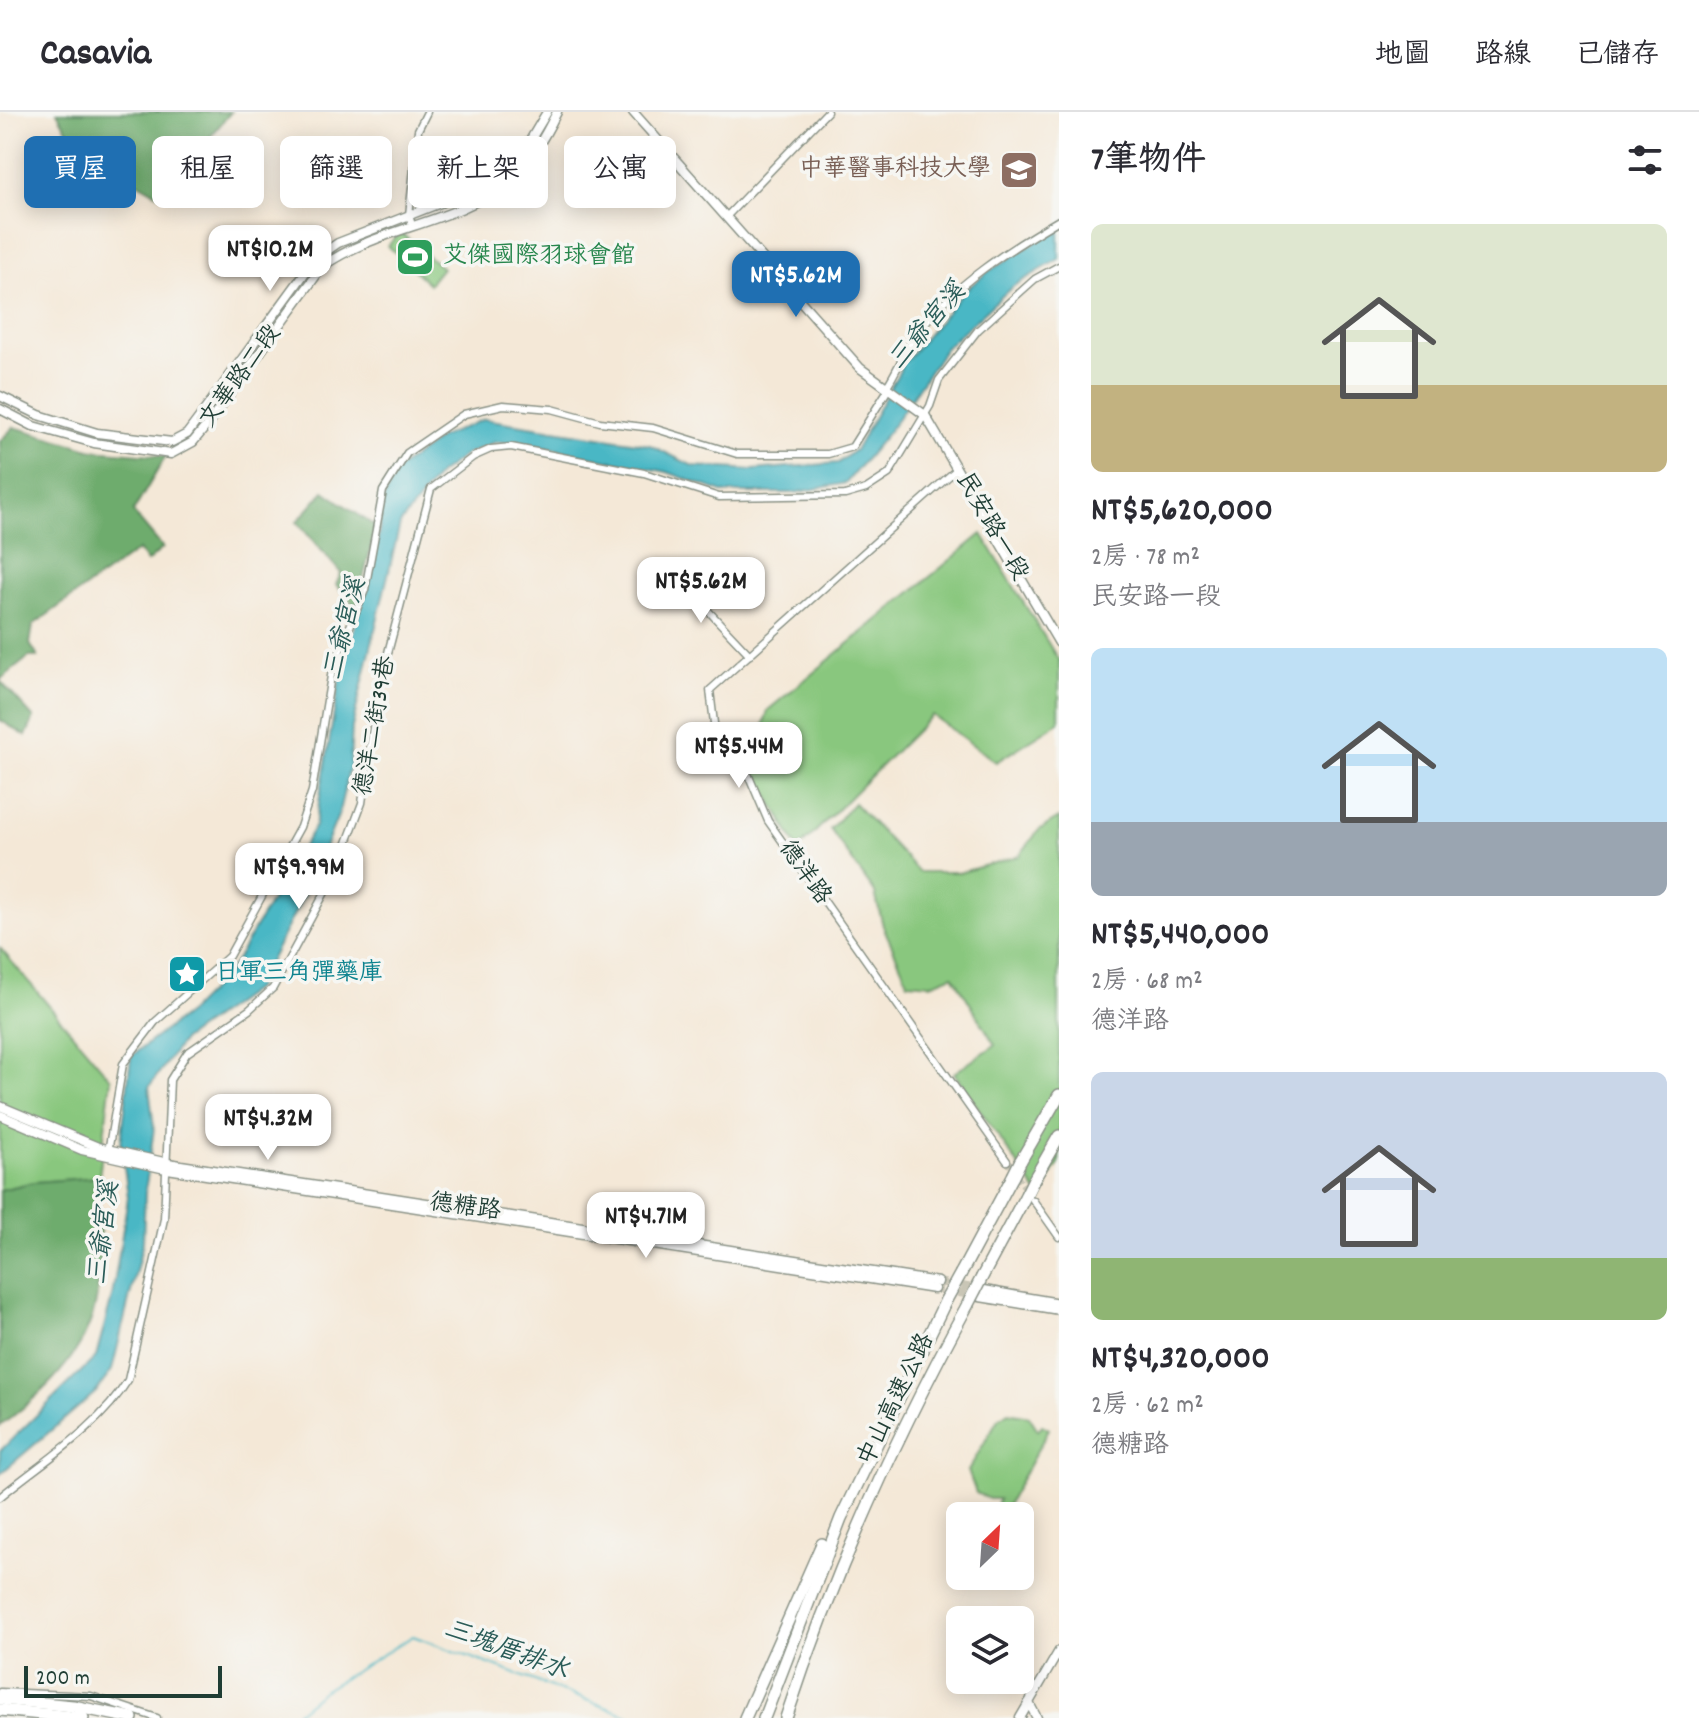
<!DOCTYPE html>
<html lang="zh-TW">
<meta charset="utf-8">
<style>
:root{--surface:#fff;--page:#f7f7f7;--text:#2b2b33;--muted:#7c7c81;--line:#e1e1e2;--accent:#1f6fb2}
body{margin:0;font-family:Dekko,"LXGW WenKai TC",sans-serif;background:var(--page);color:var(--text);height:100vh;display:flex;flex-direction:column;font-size:30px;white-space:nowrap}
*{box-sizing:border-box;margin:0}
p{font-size:26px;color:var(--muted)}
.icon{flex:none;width:44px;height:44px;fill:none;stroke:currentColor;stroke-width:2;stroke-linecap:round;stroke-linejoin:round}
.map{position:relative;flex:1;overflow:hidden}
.details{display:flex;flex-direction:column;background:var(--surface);width:640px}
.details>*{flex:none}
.top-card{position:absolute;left:24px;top:24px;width:760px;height:72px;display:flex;gap:16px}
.needle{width:52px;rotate:25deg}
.controls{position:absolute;left:946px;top:1390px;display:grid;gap:16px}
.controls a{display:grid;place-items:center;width:88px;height:88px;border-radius:12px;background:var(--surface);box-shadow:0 4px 20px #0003;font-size:40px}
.scale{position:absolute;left:24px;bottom:20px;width:198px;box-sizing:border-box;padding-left:8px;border:4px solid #1f3d34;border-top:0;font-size:22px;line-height:28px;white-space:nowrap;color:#1f3d34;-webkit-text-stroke:6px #f6f6f2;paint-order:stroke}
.price{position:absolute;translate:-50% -68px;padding:0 18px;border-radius:16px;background:#fff;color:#222;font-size:26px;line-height:52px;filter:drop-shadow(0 2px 4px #0008)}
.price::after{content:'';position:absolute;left:50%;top:48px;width:24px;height:18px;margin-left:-12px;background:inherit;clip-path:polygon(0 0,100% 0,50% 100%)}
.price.on{background:var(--accent);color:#fff}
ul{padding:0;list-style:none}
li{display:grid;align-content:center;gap:16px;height:424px;padding:0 32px}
li span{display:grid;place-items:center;height:248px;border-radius:12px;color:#555}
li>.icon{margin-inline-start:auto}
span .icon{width:144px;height:144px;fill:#fffc;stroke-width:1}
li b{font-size:34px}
h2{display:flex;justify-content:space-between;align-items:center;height:96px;padding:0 32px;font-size:34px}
.tag{padding:0 28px;border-radius:12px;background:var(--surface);box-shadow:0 4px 20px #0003;font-size:28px;line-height:72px}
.tag.on{background:var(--accent);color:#fff}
header{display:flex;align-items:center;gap:48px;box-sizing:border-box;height:112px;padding:0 40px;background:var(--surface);border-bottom:2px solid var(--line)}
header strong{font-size:38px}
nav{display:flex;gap:44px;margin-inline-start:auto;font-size:28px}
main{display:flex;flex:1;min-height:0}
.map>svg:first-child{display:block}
.green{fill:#89c77e;stroke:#548259;stroke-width:2}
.forest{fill:#6eac6d;stroke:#467450;stroke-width:2}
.water{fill:#4ab7c5;stroke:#347a7c;stroke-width:2}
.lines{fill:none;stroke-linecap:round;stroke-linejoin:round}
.stream{stroke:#4ab7c5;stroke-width:2}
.street-tunnel{stroke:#c9c6b6;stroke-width:6;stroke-dasharray:6 3;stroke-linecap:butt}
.secondary-tunnel{stroke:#c9c6b6;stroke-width:8;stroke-dasharray:8 4;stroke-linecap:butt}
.street-casing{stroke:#8a9286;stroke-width:9}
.secondary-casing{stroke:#8a9286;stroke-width:11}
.highway-casing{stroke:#8a9286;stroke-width:14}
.street{stroke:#fff;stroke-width:6}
.secondary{stroke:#fff;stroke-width:8}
.highway{stroke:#fff;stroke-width:11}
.highway-bridge-casing{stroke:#8a9286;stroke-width:14;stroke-linecap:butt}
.highway-bridge{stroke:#fff;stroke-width:11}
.labels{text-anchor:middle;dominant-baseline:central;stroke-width:7;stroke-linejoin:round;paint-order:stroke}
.education-label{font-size:24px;fill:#785e54;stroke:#f6f6f2;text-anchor:end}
.leisure-label{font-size:24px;fill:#27864d;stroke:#f6f6f2;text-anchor:start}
.street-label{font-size:24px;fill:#1f3d34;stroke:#f6f6f2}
.culture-label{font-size:24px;fill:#0d838f;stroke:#f6f6f2;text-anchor:start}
.water-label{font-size:26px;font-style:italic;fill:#2a5c58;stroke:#f6f6f2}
</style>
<header>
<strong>Casavia</strong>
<nav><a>地圖</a><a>路線</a><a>已儲存</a></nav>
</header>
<main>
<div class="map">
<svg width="1059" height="1606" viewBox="0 0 1059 1606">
<rect width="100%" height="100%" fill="#f6f6f2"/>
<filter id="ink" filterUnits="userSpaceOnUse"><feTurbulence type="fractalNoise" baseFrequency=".0125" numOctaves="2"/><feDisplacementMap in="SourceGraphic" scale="16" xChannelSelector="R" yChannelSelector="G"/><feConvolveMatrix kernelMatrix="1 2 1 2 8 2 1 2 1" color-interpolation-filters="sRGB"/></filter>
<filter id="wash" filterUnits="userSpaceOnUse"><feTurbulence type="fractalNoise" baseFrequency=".006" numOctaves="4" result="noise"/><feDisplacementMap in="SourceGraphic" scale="32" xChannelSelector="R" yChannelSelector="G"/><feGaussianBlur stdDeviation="1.8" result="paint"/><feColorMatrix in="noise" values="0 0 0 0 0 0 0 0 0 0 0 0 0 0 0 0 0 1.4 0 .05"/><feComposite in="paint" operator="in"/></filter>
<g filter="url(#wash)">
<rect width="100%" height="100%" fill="#f4e8d7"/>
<g class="green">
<polygon points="400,120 442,156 429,172 388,134"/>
<polygon points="982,422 1059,549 1059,610 996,650 932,603 798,737 752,655 768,598"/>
<polygon points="854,691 919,760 962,760 1019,744 1039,718 1059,706 1059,1052 1039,1083 954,961 995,933 953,863 931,872 908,870 883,814 875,781 830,717"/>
<polygon points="0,836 111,967 99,1065 34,1070 0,1078"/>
<polygon points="1008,1300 1029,1304 1038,1318 1042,1313 1049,1317 1001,1404 991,1404 999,1387 989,1387 976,1381 968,1359 998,1307"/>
</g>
<g class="forest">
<polygon points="57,0 231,0 161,84 77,36"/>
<polygon points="14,315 93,338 166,344 133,400 163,436 147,450 138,438 33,513 30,532 38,545 29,545 0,568 0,329"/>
<polygon points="324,379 376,415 356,495 336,473 341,461 297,410"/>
<polygon points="0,569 34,606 26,624 0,608"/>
<path d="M99,1065C98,1105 103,1150 96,1189C87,1242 41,1283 0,1314V1078L34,1070Z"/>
</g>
<polygon class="water" points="1059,116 1059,147 1012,175 946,235 889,319 846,371 794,381 725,381 667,360 533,333 495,330 465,343 438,363 400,412 352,615 350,653 338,704 309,773 256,876 183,928 149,975 154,1016 145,1081 143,1130 112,1258 96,1280 0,1362 0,1339 96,1245 112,1185 128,1085 121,1031 131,944 189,900 229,860 315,714 341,559 375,447 384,386 397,358 441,325 484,307 650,333 693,354 753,358 838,351 856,337 904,251 964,179 989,159"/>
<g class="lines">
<polyline class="stream" points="290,1606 323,1579 413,1524 635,1606"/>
</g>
</g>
<g filter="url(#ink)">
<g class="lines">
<polyline class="street-tunnel" points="1007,1049 1027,1079"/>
<g class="secondary-tunnel">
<polyline points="938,1170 979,1177"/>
<polyline points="934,1177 977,1184"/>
</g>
<defs>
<g id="street">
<polyline points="728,103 827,0"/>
<polyline points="412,113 409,103 418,18 427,0"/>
<path d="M887,274C898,257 906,236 918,220C954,172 1008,138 1059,108"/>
<polyline points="957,357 710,578 716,628 745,655 768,709 1007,1049"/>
<polyline points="664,464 682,471 750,543"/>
<polyline points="108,1040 123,952 155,910 229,844 300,715 312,679 332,558 365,478 383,379 407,341 464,302 503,293 552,297 600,310 653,316 737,342 828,342 852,335 889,276"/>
<polyline points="1033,1088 1059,1125"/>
<path d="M0,1385C42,1350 99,1316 128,1268L164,1107L170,968L187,941L249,898L273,876L336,760L362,691L379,575L431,377L473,345L491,337L511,335L644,361L719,385L845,383L866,377L889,362L930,294L939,268L978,218L1035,167L1059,154"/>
<polyline points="0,1580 91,1584 157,1606"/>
</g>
<g id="secondary">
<polyline points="633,0 860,256 925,303 1059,531"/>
<polyline points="0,284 39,303 97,321 172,330 187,322 199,306 315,147 338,131 484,74 522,42 547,0"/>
<path d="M0,297L33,314L94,331L171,342L193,330L208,312L323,154C378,115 455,112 507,70C530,51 544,26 557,0"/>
<polyline points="0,994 98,1035 168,1051 938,1170"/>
<polyline points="0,1003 82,1038 161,1056 934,1177"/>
<polyline points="984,1178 1059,1191"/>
<polyline points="980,1185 1059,1198"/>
<polyline points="1029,1591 1037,1606"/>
<polyline points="1020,1606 1059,1539"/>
</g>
<g id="highway">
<polyline points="1020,1050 1059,983"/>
<polyline points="1033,1069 1059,1024"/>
<polyline points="961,1161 1013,1064"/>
<polyline points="982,1165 1026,1083"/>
<polyline points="0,1587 73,1594 132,1606"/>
<polyline points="0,1598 83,1606"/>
<polyline points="745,1606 822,1432"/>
<polyline points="764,1606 841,1406 946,1188"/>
<path d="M786,1606C833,1463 896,1324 968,1192"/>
</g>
</defs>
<use href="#street" class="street-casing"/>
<use href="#secondary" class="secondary-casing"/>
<use href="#highway" class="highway-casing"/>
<use href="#street" class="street"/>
<use href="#secondary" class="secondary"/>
<use href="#highway" class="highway"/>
<defs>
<g id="highway-bridge">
<polyline points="1013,1064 1020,1050"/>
<polyline points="1026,1083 1033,1069"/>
<polyline points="946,1188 961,1161"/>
<polyline points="968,1192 982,1165"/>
</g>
</defs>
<use href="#highway-bridge" class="highway-bridge-casing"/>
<use href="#highway-bridge" class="highway-bridge"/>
</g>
</g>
<defs>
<symbol id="university-square" viewBox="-11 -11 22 22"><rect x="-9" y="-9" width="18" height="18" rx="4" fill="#8d6e63" stroke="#f6f6f2"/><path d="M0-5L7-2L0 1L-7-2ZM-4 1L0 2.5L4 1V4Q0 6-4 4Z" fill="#fff"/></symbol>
<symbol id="stadium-square" viewBox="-11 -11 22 22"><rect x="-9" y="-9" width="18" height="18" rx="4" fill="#2e9e5b" stroke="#f6f6f2"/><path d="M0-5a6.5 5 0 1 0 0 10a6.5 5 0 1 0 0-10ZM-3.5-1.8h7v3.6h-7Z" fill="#fff"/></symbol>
<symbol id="sight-square" viewBox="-11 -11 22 22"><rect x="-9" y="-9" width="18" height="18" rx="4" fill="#0f9aa8" stroke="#f6f6f2"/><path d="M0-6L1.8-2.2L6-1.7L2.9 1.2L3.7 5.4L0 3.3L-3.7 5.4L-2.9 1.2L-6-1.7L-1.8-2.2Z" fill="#fff"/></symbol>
</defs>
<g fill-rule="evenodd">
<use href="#university-square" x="997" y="36" width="44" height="44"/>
<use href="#stadium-square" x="393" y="123" width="44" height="44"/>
<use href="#sight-square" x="165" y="840" width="44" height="44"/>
</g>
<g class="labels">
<g class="education-label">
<text x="991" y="58">中華醫事科技大學</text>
</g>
<g class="leisure-label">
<text x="443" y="145">艾傑國際羽球會館</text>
</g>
<g class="street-label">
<text transform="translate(241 265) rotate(-54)">文華路二段</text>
<text transform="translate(991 415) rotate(60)">民安路一段</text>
<text transform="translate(376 614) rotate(-80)">德洋二街39巷</text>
<text transform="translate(804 761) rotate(55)">德洋路</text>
<text transform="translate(465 1096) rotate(8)">德糖路</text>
<text transform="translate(897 1288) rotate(-64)">中山高速公路</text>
</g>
<g class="culture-label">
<text x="215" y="862">日軍三角彈藥庫</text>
</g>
<g class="water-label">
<text transform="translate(928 215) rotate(-50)">三爺宮溪</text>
<text transform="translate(346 517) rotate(-76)">三爺宮溪</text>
<text transform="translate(105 1121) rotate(-83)">三爺宮溪</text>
<text transform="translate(506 1539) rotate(20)">三塊厝排水</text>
</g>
</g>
</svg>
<div class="controls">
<a><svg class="needle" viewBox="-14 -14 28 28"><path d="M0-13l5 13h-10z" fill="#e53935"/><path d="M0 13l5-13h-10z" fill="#7c7c81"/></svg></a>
<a><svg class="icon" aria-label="layers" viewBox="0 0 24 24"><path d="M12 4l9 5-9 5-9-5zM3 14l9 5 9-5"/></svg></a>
</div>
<div class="scale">200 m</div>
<b class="price" style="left:270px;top:181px">NT$10.2M</b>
<b class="price on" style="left:796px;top:207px">NT$5.62M</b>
<b class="price" style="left:701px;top:513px">NT$5.62M</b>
<b class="price" style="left:739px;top:678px">NT$5.44M</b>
<b class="price" style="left:299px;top:799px">NT$9.99M</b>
<b class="price" style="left:268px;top:1050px">NT$4.32M</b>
<b class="price" style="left:646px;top:1148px">NT$4.71M</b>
<div class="top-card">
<a class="tag on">買屋</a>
<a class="tag">租屋</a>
<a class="tag">篩選</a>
<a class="tag">新上架</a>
<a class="tag">公寓</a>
</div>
</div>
<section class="details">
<h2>7筆物件<svg class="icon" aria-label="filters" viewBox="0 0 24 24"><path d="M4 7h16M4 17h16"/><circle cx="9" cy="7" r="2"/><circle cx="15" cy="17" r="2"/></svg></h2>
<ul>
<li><span style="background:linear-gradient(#dfe7d0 65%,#c2b280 0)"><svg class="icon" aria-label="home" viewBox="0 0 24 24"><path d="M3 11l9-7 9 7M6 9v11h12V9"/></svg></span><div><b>NT$5,620,000</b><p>2房 · 78 m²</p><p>民安路一段</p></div></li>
<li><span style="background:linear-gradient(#bfe0f5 70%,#9aa5b1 0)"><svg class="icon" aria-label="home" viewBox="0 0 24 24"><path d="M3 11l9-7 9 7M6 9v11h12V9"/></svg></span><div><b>NT$5,440,000</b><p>2房 · 68 m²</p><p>德洋路</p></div></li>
<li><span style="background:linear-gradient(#c9d6e8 75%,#8fb573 0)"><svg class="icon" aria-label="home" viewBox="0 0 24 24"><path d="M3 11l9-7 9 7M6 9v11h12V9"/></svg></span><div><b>NT$4,320,000</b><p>2房 · 62 m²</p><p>德糖路</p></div></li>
</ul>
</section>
</main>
